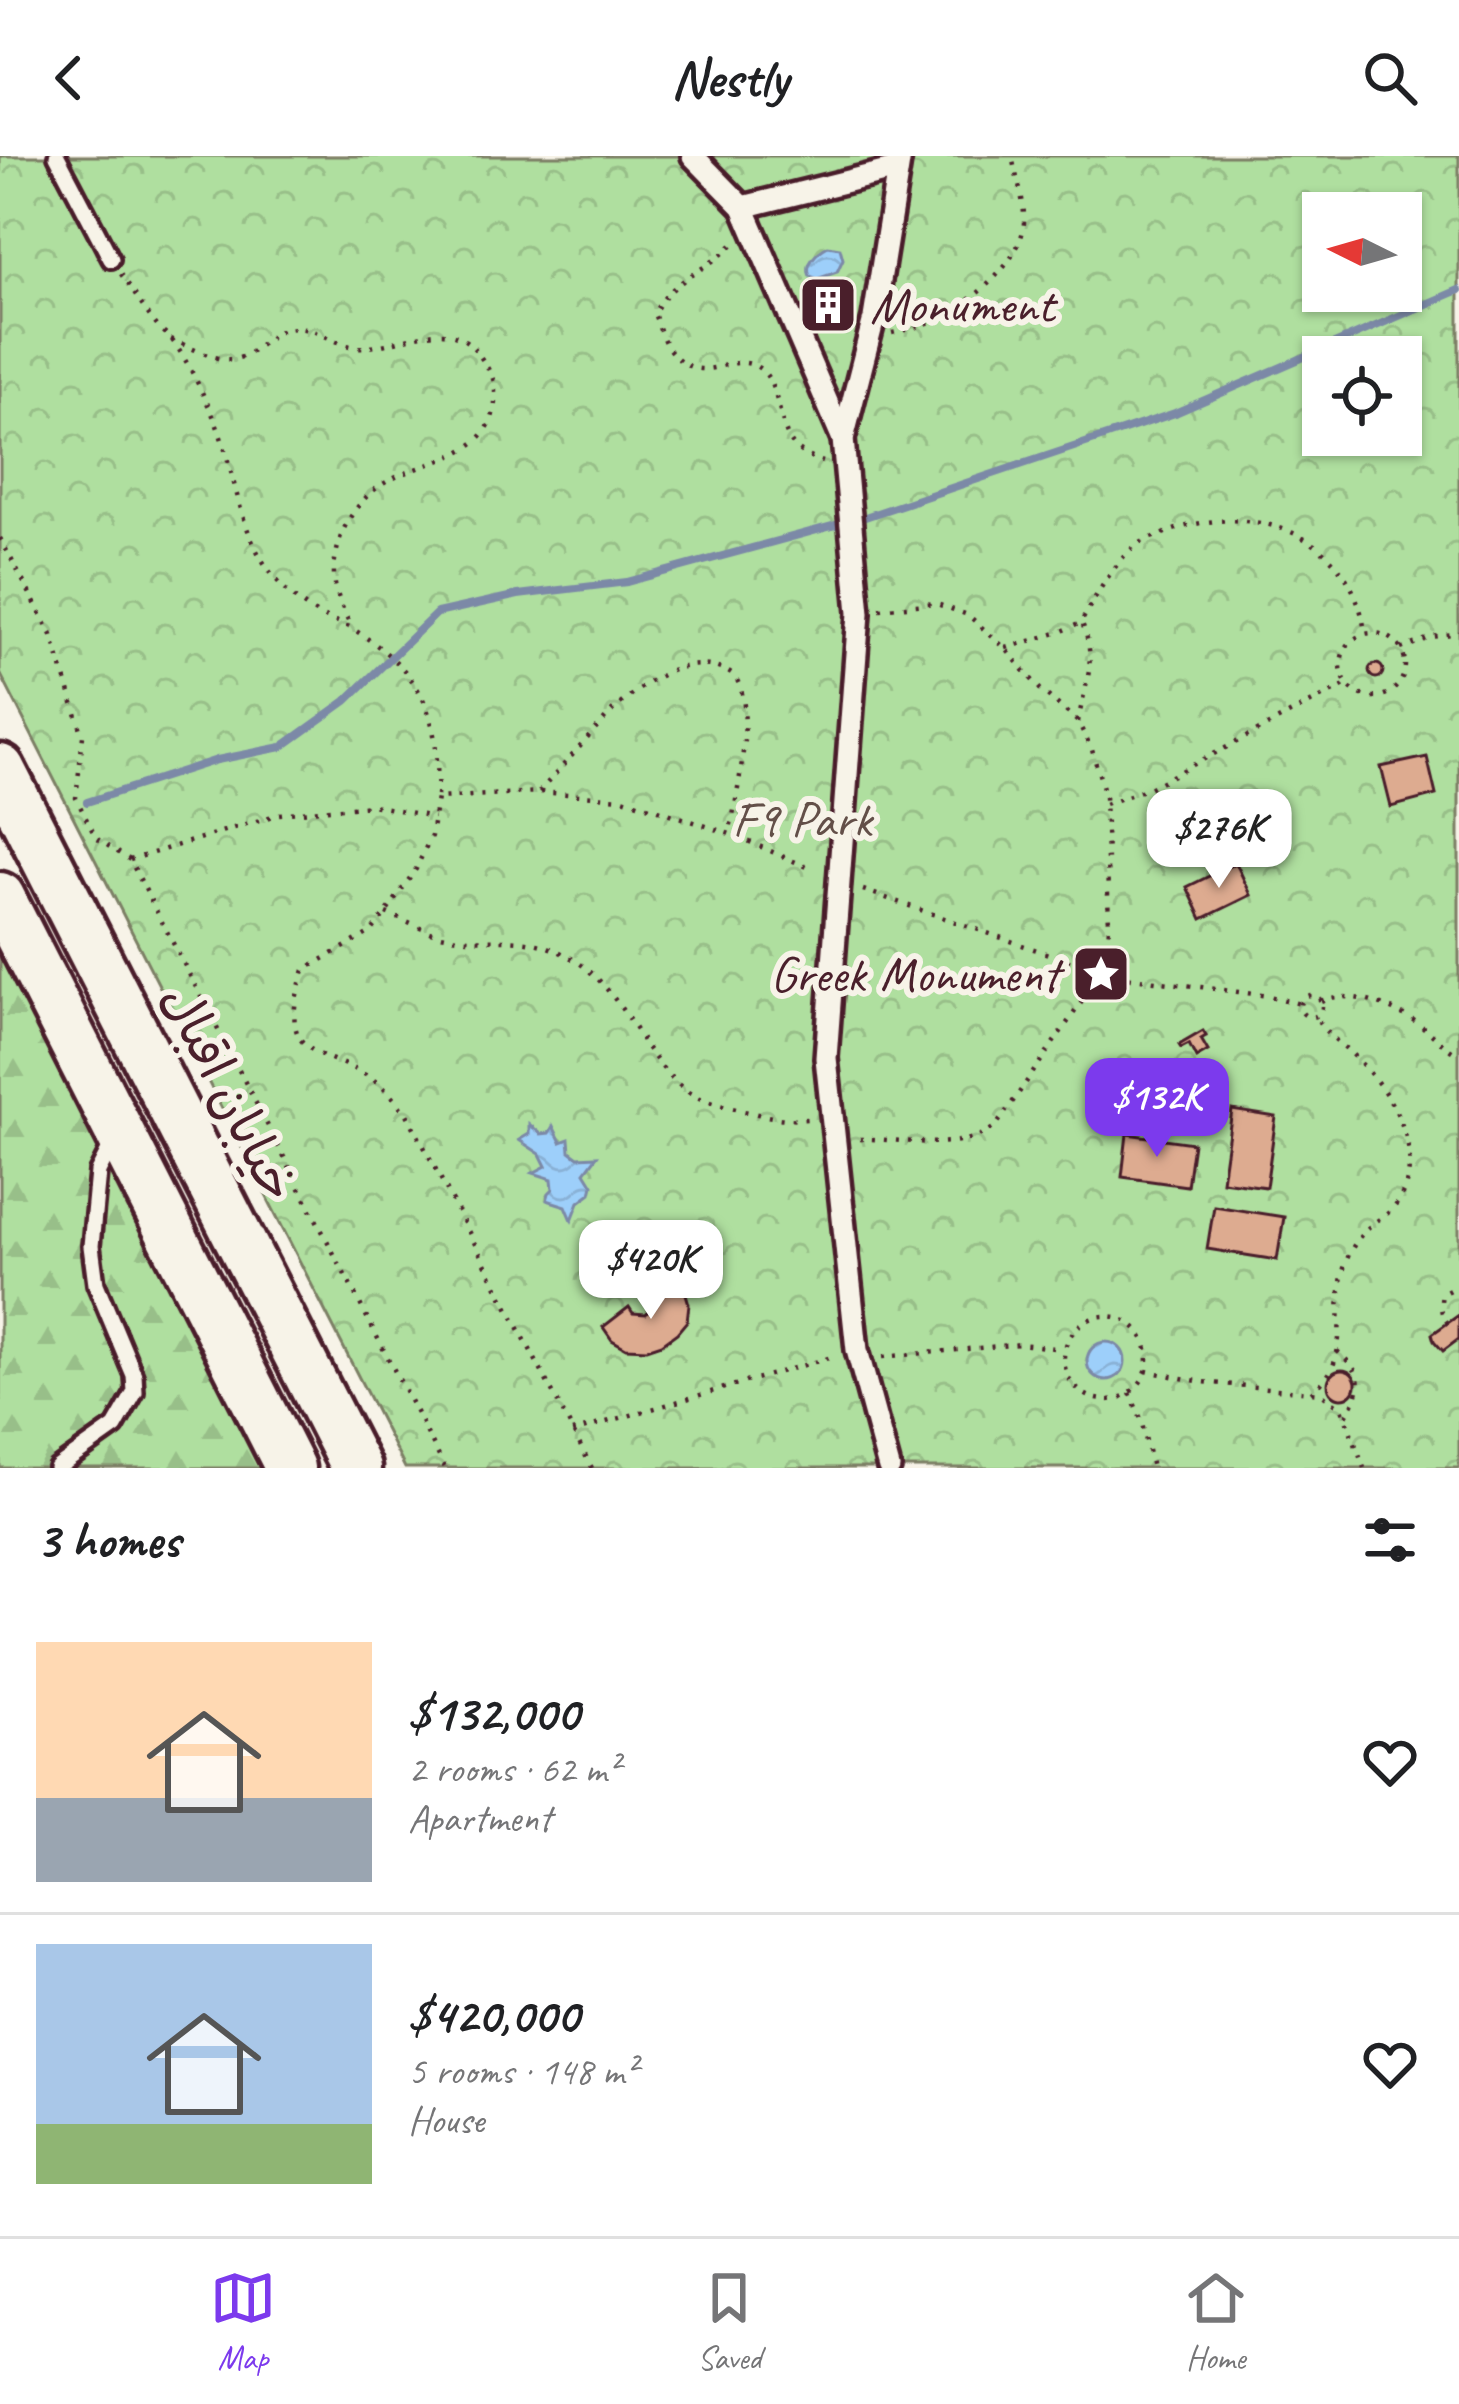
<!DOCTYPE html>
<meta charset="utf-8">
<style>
:root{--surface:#fff;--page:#f6f6f6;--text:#202124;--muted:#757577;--line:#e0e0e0;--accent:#7c3aed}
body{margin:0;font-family:Caveat,"Playpen Sans Arabic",sans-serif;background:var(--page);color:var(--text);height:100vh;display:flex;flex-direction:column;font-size:45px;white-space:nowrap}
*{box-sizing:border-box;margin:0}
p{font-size:39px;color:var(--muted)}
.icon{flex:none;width:66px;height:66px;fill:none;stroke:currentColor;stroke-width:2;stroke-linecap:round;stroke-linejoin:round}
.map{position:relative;height:1312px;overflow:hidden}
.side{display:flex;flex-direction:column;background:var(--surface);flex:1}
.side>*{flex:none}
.needle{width:78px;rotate:275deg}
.controls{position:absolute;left:1302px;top:36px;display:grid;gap:24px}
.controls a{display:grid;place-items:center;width:120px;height:120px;border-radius:0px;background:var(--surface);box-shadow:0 3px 9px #0004;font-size:60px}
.price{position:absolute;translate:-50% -102px;padding:0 27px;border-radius:24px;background:#fff;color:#222;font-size:39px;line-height:78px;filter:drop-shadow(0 3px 6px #0008)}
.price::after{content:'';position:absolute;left:50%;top:72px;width:36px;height:27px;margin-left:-18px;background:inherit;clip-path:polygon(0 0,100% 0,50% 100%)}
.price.selected{background:var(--accent);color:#fff}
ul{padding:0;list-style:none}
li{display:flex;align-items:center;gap:36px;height:300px;padding:0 36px}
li+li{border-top:3px solid var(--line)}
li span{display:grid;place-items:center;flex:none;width:336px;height:240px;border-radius:0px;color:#555}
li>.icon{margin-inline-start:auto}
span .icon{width:144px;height:144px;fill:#fffc;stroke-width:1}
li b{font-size:51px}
h2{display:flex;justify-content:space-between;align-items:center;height:144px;padding:0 36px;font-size:51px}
header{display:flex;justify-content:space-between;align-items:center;height:156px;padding:0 36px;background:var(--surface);font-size:54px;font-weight:700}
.tab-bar{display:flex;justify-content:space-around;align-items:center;height:168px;border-top:3px solid var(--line);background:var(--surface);font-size:33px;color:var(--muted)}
.tab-bar a{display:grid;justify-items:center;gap:6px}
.tab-bar .selected{color:var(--accent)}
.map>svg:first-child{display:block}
.forest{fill:url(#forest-firs);stroke:#7c7f65;stroke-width:3}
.park{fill:url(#park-crowns);stroke:#7c7f65;stroke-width:3;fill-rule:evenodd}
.water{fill:url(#water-waves);stroke:#7c89a7;stroke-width:3}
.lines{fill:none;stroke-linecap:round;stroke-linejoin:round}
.stream{stroke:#7c89a7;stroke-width:8}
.building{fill:#ddab90;stroke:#4a1f2b;stroke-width:3}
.service-casing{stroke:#4a1f2b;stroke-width:24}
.pedestrian-casing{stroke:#4a1f2b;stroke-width:30}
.primary-casing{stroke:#4a1f2b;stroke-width:57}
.path{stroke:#4a1f2b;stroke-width:4.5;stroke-dasharray:3 9;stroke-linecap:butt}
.service{stroke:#f7f3e8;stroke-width:15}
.pedestrian{stroke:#f7f3e8;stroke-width:21}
.primary{stroke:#f7f3e8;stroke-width:48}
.labels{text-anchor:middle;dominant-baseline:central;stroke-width:12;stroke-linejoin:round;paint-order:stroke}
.poi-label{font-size:51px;fill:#4a1f2b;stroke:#f7f3e8;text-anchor:start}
.park-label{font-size:51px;fill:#634f48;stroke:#f7f3e8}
.street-label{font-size:51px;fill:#4a1f2b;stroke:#f7f3e8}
</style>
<header><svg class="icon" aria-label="back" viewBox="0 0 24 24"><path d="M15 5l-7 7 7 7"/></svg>Nestly<svg class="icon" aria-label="search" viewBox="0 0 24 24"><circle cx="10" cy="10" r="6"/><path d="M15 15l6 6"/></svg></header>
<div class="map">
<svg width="1459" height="1312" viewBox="0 0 1459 1312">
<defs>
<pattern id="forest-firs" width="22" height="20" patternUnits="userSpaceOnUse" patternTransform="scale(3)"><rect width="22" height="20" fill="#afdf9f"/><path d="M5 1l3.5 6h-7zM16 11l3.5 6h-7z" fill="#98bf89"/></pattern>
<pattern id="park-crowns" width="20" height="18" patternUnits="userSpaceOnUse" patternTransform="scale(3)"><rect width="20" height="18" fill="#afdf9f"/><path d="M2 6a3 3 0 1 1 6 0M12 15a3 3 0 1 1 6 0" fill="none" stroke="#98bf89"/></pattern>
<pattern id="water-waves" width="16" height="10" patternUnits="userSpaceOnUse" patternTransform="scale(3)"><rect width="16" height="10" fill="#9dcffa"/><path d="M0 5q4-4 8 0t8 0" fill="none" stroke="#89b1d6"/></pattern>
</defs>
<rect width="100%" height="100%" fill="#f7f3e8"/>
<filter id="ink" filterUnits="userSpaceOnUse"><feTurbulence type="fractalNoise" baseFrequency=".00833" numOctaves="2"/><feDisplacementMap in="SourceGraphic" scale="24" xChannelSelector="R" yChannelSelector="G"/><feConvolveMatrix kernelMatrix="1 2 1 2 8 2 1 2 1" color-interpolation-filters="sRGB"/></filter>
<g filter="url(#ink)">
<polygon class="forest" points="0,741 290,1312 0,1312"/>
<path class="park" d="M0,0H1459V1312H405L0,517ZM1323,57H1401V135H1323ZM1323,201H1401V279H1323Z"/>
<g class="water">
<path d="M828,90L840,92L843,103L837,116L817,123L810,120C804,108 817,96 828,90Z"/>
<circle cx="828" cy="149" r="15"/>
<polygon points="529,968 541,978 549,977 553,970 561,986 569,983 570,995 578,1001 597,1000 585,1016 593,1029 591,1037 579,1046 572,1064 566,1050 547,1044 549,1037 553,1033 552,1023 533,1017 546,1010 540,998 519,984 529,978"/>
<circle cx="1106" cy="1205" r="19"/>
</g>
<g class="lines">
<polyline class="stream" points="87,646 217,604 282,591 346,545 437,457 518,439 627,426 865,361 1175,257 1459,134"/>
</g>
<g class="building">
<circle cx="828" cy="149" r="7"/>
<circle cx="1376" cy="515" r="7"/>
<polygon points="1427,601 1436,639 1391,651 1381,611"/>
<polygon points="1236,707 1251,739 1202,763 1187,731"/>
<circle cx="1101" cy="817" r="12"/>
<polygon points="1203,875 1206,880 1201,883 1208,895 1196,902 1189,888 1181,892 1179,889"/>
<polygon points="1232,954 1276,961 1266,1031 1222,1025"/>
<polygon points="1127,978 1193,987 1187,1030 1122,1021"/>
<polygon points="1214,1050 1284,1061 1277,1104 1207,1093"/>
<polygon points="684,1131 689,1148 687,1165 677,1177 662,1188 647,1193 626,1192 612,1184 603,1171 629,1151 633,1157 646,1158 655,1145 653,1139"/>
<polygon points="1459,1159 1459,1183 1443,1195 1434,1185 1432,1178"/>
<circle cx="1342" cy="1228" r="14"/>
</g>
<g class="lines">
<defs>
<g id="service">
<polyline points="57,0 111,103"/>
<polyline points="57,1312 115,1271 135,1236 134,1219 96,1128 91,1090 98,1016 114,985"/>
</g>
<g id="pedestrian">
<polyline points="693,0 743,51 843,283 859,457 826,902 857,1194 889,1312"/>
<polyline points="743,51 896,13"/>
<polyline points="843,283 874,162 900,0"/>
</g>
<g id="primary">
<polyline points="0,613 356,1312"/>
<polyline points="0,741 290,1312"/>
</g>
</defs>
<use href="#service" class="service-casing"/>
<use href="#pedestrian" class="pedestrian-casing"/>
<use href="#primary" class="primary-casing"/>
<g class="path">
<path d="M732,89C707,115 669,124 654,158C659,169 662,184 669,193C705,239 733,187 764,216C769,222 770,225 773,233C788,272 779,292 823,306"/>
<path d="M121,118C133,135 144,154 158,171C162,175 167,178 171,183C186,201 201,234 211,255C238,314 235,382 283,431C293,442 307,453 320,459C331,464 343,467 353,473C425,518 440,559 437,642"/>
<path d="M892,177C901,175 911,173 920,170C960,156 1022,111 1024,66C1025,44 1016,22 1012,0"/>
<path d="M171,183C188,190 214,205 232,203C255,202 266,177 287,173C314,168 331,188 356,191C402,195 449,150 482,203C489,214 495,222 495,236C499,307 419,301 377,332C361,343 346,364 340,383C336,398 332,412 335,428C337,442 345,457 351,471"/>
<polyline points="0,382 52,479 83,580 76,642 96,682 130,704 445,1312"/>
<polyline points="880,453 934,447 968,459 1005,492 1040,533 1078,566 1092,594 1105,639 1109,771 1106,802"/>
<circle cx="1373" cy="509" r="32"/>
<path d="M1006,492L1060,476L1081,467C1092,445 1115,406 1134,391C1143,384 1157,380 1168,376C1253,344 1353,378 1365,477"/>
<polyline points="1401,493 1432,481 1459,477"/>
<path d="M1078,566C1085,527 1098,507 1082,467"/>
<path d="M539,636L614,553C643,529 676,502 715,511C724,514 734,517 738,526C754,556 737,644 729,677"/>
<polyline points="1105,648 1149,632 1347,528"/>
<polyline points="130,704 279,658 372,649 434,661"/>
<polyline points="863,734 1086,811"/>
<path d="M386,757C403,764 420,773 437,778C491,792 526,771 579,807C625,839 641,899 684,933C700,946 725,950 744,955C766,960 785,965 808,963"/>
<circle cx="1101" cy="817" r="16"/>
<polyline points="1117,820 1269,840 1300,848"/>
<circle cx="1311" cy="850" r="11"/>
<path d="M1321,845C1347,833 1389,850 1413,864C1430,874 1441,890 1459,899"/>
<path d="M860,983C903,982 961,998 996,970L1092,831"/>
<circle cx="1106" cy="1202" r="42"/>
<path d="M1448,1167C1440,1158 1440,1150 1442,1138L1459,1129"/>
<path d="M1337,1195C1363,1217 1365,1230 1346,1260"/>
<polyline points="883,1201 1021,1188 1062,1193"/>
<polyline points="1146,1215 1202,1226 1321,1237 1342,1252 1364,1312"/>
<path d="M1311,1236C1351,1208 1335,1165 1341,1126C1344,1105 1354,1084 1370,1070C1380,1062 1391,1057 1398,1046C1429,994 1390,935 1353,899C1340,886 1323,877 1315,860"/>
<polyline points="1130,1237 1141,1263 1152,1312"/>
<polyline points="572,1276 832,1201"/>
<path d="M592,1312L407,958C398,949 390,937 381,929C326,888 272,911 304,814L371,776L386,757L416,713L431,680L437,642L539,636L623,642L736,680L814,714"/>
</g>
<use href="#service" class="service"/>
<use href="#pedestrian" class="pedestrian"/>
<use href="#primary" class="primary"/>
</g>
</g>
<defs>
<symbol id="building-square" viewBox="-11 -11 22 22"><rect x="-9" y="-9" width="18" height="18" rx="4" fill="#4a1f2b" stroke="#f7f3e8"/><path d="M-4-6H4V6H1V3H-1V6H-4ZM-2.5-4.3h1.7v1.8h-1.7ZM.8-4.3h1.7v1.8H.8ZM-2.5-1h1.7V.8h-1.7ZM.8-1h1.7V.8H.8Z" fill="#fff"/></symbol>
<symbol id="sight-square" viewBox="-11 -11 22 22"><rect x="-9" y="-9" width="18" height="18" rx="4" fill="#4a1f2b" stroke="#f7f3e8"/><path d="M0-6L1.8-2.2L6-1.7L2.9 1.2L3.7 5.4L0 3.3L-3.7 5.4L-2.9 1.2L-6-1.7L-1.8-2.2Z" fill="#fff"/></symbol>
</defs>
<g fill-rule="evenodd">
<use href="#building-square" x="795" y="116" width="66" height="66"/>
<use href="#sight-square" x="1068" y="785" width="66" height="66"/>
</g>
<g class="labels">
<g class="poi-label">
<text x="870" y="149">Monument</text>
<text x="1059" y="818" text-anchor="end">Greek Monument</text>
</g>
<g class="park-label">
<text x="802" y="663">F9 Park</text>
</g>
<g class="street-label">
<text transform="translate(229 937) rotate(63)">خیابان اقبال</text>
</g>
</g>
</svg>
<div class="controls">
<a><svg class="needle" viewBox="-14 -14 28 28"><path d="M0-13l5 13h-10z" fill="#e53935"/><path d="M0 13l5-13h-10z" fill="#757577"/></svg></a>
<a><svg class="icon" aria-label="locate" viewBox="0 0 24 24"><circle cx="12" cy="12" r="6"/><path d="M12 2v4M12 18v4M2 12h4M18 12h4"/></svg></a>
</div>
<b class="price" style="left:1219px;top:735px">$276K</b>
<b class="price selected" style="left:1157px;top:1004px">$132K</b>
<b class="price" style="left:651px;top:1166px">$420K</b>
</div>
<section class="side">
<h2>3 homes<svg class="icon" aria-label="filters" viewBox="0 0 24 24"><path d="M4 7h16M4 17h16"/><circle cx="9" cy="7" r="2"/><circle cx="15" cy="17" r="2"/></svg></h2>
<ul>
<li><span style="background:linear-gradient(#ffd9b3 65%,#9aa5b1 0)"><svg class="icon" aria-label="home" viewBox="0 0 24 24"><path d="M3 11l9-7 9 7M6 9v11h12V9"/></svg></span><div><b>$132,000</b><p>2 rooms · 62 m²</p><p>Apartment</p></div><svg class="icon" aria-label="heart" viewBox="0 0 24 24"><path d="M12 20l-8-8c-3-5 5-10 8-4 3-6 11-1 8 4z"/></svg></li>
<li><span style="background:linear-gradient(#a9c7e8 75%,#8fb573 0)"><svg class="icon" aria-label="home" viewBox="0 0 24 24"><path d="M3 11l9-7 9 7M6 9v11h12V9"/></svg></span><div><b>$420,000</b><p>5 rooms · 148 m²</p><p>House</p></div><svg class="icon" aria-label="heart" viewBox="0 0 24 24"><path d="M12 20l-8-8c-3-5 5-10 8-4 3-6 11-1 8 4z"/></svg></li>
</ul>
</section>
<nav class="tab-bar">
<a class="selected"><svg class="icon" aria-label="map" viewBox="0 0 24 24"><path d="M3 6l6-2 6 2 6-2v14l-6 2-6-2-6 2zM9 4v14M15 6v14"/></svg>Map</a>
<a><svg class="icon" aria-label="saved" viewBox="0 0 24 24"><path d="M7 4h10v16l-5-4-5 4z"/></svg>Saved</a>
<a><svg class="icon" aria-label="home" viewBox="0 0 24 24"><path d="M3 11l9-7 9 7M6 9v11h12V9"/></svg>Home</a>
</nav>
